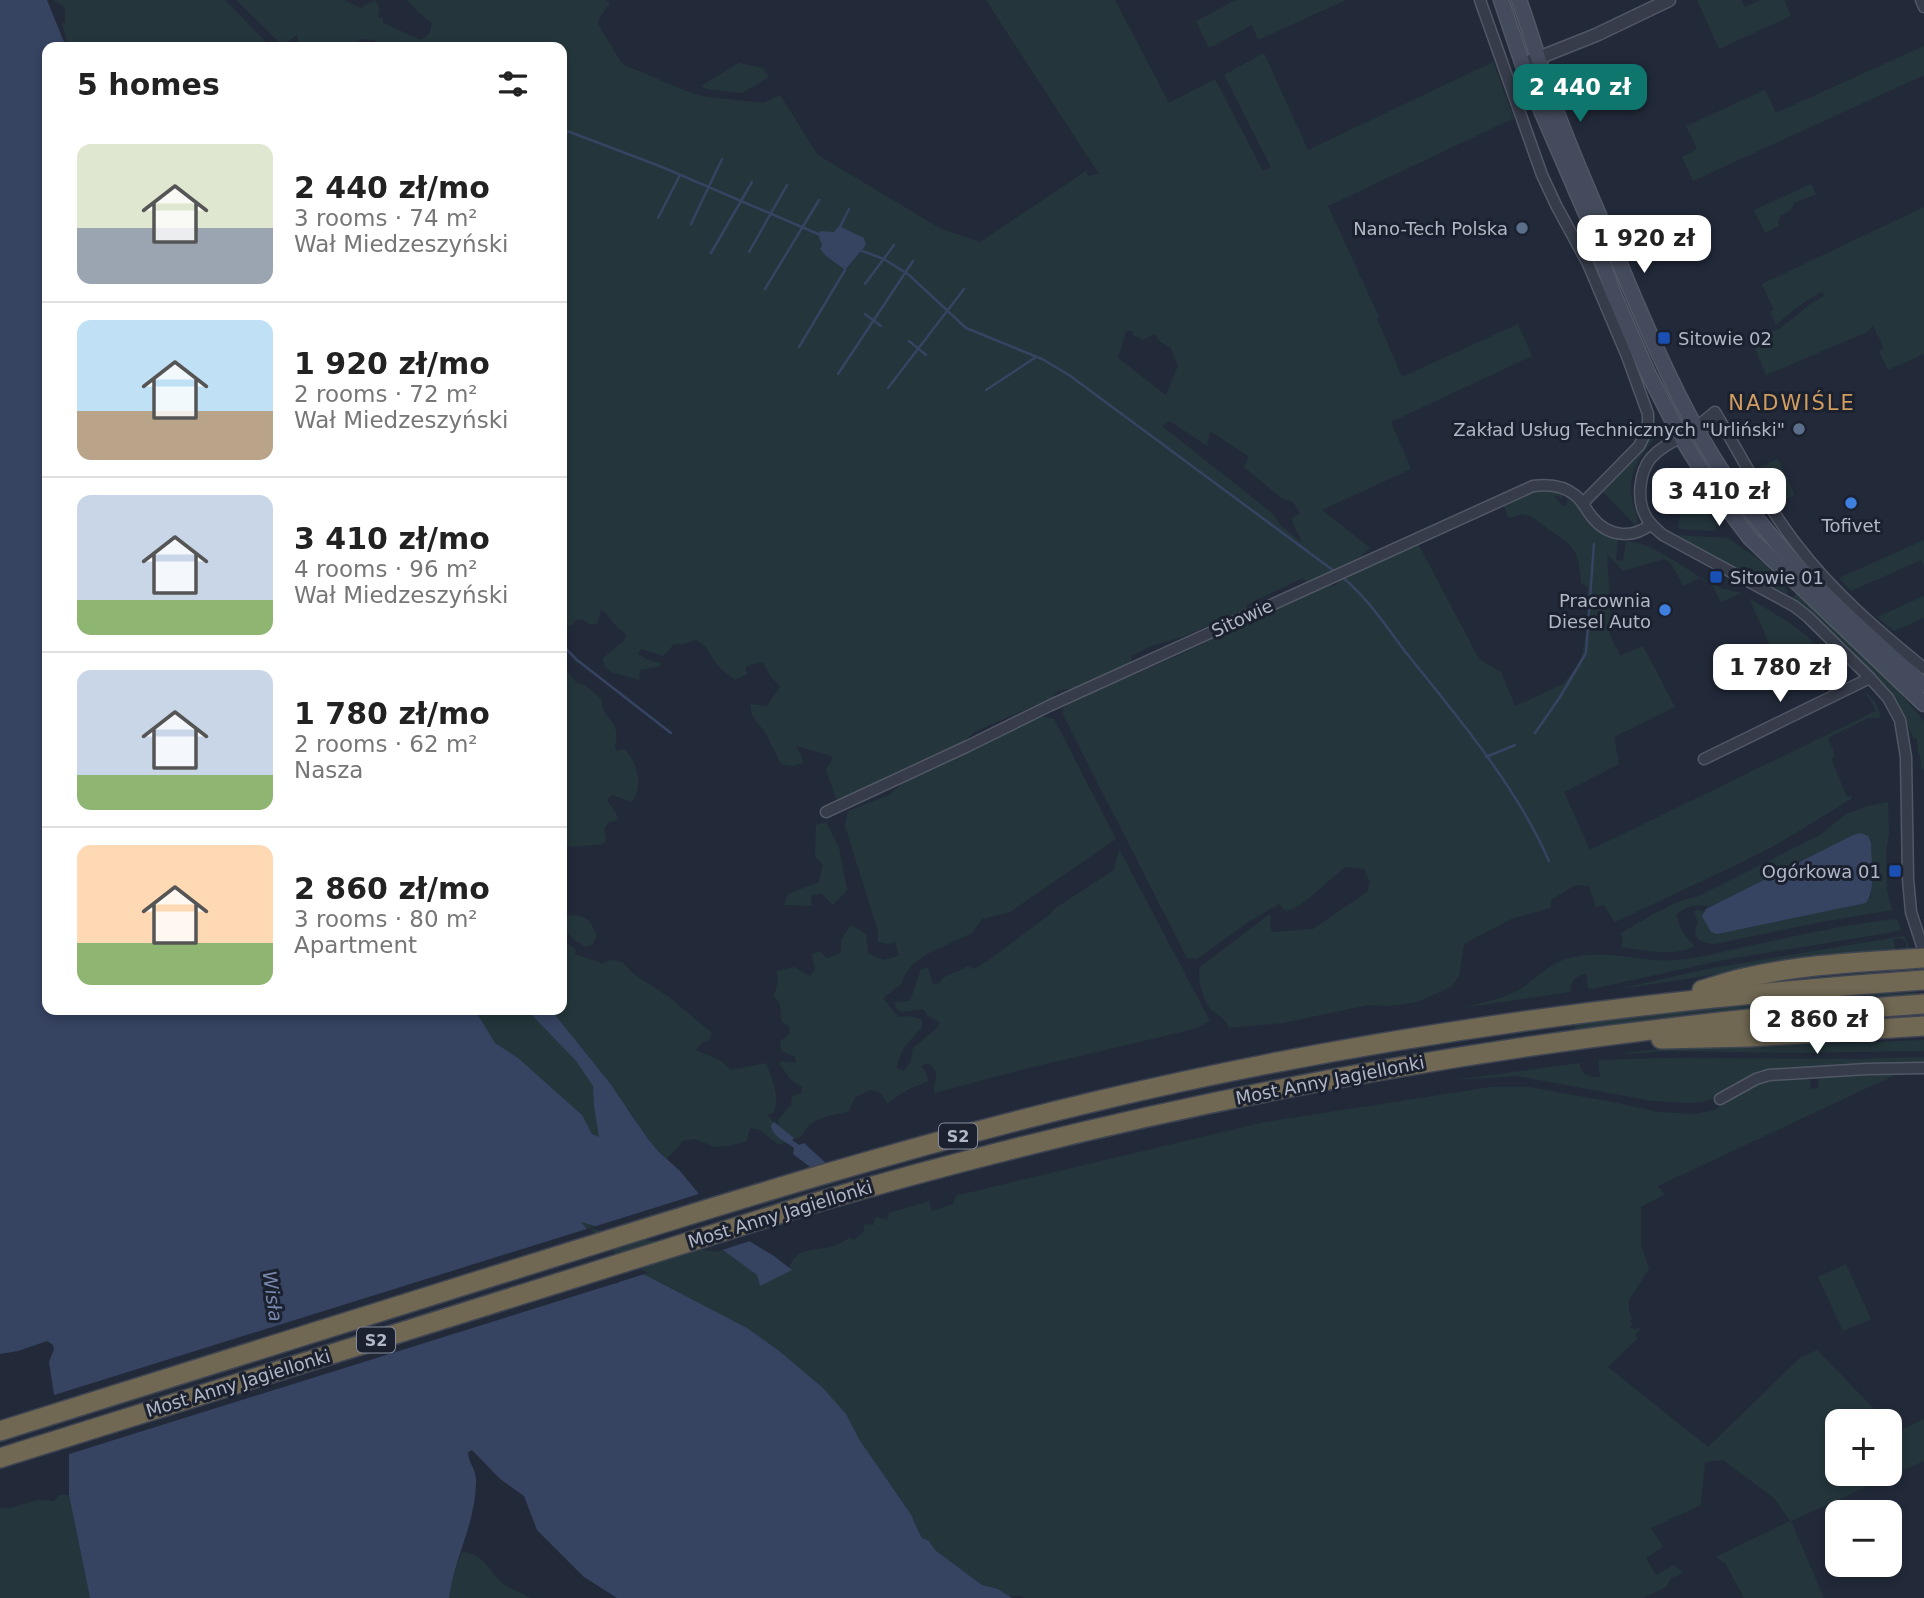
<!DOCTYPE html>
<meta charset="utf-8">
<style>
:root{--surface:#fff;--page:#f2f2f2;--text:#222;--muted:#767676;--line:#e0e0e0;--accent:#0f766e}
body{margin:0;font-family:"DejaVu Sans",sans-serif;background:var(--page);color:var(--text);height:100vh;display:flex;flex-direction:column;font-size:26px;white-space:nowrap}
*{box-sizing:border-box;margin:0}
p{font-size:23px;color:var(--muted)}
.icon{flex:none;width:38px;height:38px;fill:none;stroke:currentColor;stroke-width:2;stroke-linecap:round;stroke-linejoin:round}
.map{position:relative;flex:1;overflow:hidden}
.side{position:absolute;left:42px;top:42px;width:525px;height:973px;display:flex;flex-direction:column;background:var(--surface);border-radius:14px;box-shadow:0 4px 10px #0003}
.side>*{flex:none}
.controls{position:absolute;left:1825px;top:1409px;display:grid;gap:14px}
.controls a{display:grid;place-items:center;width:77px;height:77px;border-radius:14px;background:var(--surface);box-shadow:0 4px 10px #0003;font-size:35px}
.price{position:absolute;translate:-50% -60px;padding:0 16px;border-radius:14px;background:#fff;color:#222;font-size:23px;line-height:46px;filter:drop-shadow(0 2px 4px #0008)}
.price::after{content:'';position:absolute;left:50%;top:42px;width:21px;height:16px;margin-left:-10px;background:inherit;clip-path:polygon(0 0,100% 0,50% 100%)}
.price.current{background:var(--accent);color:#fff}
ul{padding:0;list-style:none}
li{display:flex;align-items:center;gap:21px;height:175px;padding:0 35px}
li+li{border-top:2px solid var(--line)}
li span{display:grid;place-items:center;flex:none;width:196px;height:140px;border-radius:14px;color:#555}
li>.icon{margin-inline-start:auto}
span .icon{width:84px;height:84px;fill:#fffc;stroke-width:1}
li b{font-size:30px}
h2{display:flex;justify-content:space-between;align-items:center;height:84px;padding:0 35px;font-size:30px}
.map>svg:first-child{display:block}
.green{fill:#24363b;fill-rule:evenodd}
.water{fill:#364361}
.pier{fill:#222a3a}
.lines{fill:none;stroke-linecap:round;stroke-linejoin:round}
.stream{stroke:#364361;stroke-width:2.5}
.minor-casing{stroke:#515765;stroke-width:13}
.tertiary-casing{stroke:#515765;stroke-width:15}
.secondary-casing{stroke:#515765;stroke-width:17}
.motorway-casing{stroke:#3e4452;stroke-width:22}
.minor{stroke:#363c4a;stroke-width:10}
.tertiary{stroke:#363c4a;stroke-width:12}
.secondary{stroke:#444b5d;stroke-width:14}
.motorway{stroke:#706853;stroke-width:19}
.service-dot{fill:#5c6f8a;stroke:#1b212f;stroke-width:2.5}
.transit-dot{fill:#1a4fb4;stroke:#1b212f;stroke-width:2.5}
.shop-dot{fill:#3f7fe0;stroke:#1b212f;stroke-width:2.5}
.labels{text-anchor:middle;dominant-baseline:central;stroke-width:6;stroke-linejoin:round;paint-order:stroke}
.shield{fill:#1b212f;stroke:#848a99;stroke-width:2}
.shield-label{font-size:16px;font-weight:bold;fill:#b1b7c6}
.poi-label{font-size:18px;fill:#b1b7c6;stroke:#1b212f;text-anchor:end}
.street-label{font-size:18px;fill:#b1b7c6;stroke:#1b212f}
.water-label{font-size:19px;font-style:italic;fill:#798aae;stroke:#1b212f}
.quarter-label{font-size:21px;letter-spacing:2px;fill:#d29d60;stroke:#1b212f}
</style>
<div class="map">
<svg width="1924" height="1598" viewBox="0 0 1924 1598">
<rect width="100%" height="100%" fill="#222a3a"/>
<g class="green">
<polygon points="53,0 225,0 271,47 69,47 62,24 65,23 65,7"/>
<path d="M236,0H344L361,8L375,0L380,9L378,17L383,19V23L421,40L430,33L432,23L418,12L407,0H605L610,2L599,19L598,24L622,64L691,93L707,97L764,103L780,95L818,155L941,229L980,242L1086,171L1088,176L1099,174L986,0H1115L1169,103L1215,79L1263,171L1271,167L1224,75L1264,53L1308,150L1493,62L1514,118L1328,206L1379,317L1377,319L1402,377L1518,324L1532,356L1391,422L1411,469L1322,510L1370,548L1351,565L1306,583L1303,578L1248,604L1245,610L1182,637L1154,645L1131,656L1132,666L1081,687L1058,690L1052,698L974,732L963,743L837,801L826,770L833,758L828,755L796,746L802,757L803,763L792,766L781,764L766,734L752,715L750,704L768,706C771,698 777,693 780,686L771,677L763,662L749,665L745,668L748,674L735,680C729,675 721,670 716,663C709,653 708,646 696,640L683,644H674L663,656L641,649L638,654L648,660L660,663V666L640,670L639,680L611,672L604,666L603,658L625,640L626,634L617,627L604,611L601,610L597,624L591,625L582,619L577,620L570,626L566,624L562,615V47H382L374,40L362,39L357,42L356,47H300L297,35L290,40L281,44ZM822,245H866L845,270L826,256L820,249ZM1126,331H1133V335L1143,340L1155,334L1160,342L1171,348L1178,366L1166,395L1118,358ZM1170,421L1207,446L1210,431L1249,457L1244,467L1280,497L1293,502L1300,513L1292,518C1293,528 1300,533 1301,542L1281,526L1272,513L1162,426Z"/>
<polygon points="1236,0 1346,0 1258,40 1252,25 1209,48 1196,21"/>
<polygon points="1697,0 1741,0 1745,7 1761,0 1784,0 1791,16 1719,49"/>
<polygon points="1924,46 1924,75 1693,181 1682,157 1697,149 1686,126 1765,90 1776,113"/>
<polygon points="739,63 763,68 769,77 742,93 706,89 701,86"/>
<polygon points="1811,184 1816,194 1794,203 1791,210 1780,216 1778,221 1779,226 1765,233 1754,210"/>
<path d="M1924,207V354L1888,370L1879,351L1884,349L1873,326L1867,332L1766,375L1755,348L1767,342L1765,335L1782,327L1809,305L1824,296L1822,292C1804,301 1791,312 1776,325L1770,312L1774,310L1762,284Z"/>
<path d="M1653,428L1656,437C1640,454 1627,474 1632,499C1633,509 1640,516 1636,526L1602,491L1642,450Z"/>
<polygon points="1778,459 1795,495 1782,500 1776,500 1758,468"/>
<polygon points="1686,485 1691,488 1717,525 1715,531 1681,529 1678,527 1684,489"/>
<path d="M1538,490L1555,491L1564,494L1561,499L1557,495L1554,497L1565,507L1569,497L1596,529L1618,539L1616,560L1623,561L1626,542C1643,536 1694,575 1714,585C1723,589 1732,591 1741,593L1721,602L1712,585L1699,578L1684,586L1670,562L1664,559L1623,571L1607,554L1610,605L1609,633L1620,656L1643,646L1675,707L1614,737L1619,764L1564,792L1590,850L1876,711L1870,699L1865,693L1866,692L1877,705L1881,716L1878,718H1868L1828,738L1835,755L1831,759L1847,797L1852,795L1851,799L1779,843L1738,864L1615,922L1604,905L1596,907L1589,886L1576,885L1552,899L1550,908L1511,919L1464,944L1459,976L1451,987L1417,1002L1389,1006L1368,1005L1283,1023L1229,1028C1224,1015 1216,1016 1209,1007C1202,996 1197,979 1200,967L1267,916L1271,915L1270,925L1272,932L1313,929L1367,892L1370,882L1364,869L1346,867C1327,880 1309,904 1286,911L1279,904L1248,922L1197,959L1187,958L1063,715V708L1067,704L1177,656L1330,584L1335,586L1347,574L1417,542L1479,659L1501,672L1515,706L1563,684L1581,661L1587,628L1588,587L1581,583C1578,548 1576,548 1548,529C1541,524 1536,519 1529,516L1522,514L1509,518L1502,503Z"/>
<polygon points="1675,535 1728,538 1765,564 1788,592 1787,594"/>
<polygon points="1924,540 1924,567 1921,560 1851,591 1839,578"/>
<polygon points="1797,593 1890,681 1924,721 1924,770 1921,767 1920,754 1918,754 1917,739 1914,739 1899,706 1891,694 1807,609 1792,598"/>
<polygon points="1924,596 1924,618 1894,631 1877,617"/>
<polygon points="1749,598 1788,622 1806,635 1830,660 1786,681"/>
<path d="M562,665L576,682L586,686L601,699C603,722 622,720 615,747L617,751L624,749C637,761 644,786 632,802L612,795L607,800L618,817L616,821L609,822L604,829L606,840L603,844L573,847L563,845L562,841Z"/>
<path d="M1040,716L1054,719L1116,839L1010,912L982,919L972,933L927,954L913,964L905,974L901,984L883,998L898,1017L910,1016L922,1020V1027C909,1042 900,1048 897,1068L903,1071L911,1062L913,1048L937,1028L940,1022L928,1016L923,1009L902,1012L897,1009L894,1002L910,1001L921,969L928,968L933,984L939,983C945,973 959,973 967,966L974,969L989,960L1049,915L1057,907L1114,870L1119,849L1210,1021L1194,1029L1021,1070L934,1093C933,1078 943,1076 928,1063L921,1066L927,1074L928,1081L907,1090L887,1103L881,1093L871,1090L855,1097L848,1112C832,1115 808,1118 802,1136L779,1145L760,1130L750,1128L747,1141L728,1146L715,1147L695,1139L682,1141L678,1147L666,1159L648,1139L627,1107L618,1150L592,1134L489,1046L475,1010H562V948L566,950L565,946L569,944L576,950L575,954L601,963V964L610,960L622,962L635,975L669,997L712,1033L709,1040L701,1043L696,1050L721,1061L731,1070L766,1063C772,1080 780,1094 774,1112L767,1115L774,1122L779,1124L778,1120L791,1105L792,1096L802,1093V1087L792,1081L779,1063L782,1061L796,1063L795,1057L782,1051L780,1041L790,1034L789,1026L782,1022L780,1004L774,996L778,982L777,971L794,967L810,976L815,970L812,954L819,951L827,958L841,953V940L851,925L866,934L868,953L883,960L899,956L895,942L888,944L878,942V931L845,826L848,811L889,795L904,782Z"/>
<path d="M1888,802L1889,834L1886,852L1887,890L1892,910L1821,922L1714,944C1701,943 1690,938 1698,923L1694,911L1697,910L1704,911L1703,912L1871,898V843L1861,833L1853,835L1710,907C1698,903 1686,906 1676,915C1680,927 1683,935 1693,944V947C1672,957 1642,950 1621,947L1623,942L1621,933C1638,924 1678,897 1697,897L1820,835L1846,814L1869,806Z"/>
<polygon points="826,822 839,848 847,890 833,905 821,893 811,896 812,906 784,905 788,894 819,882 823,865 815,857 816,825"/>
<path d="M562,911L565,915C586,916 588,916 597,935L592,945L586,947L574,940L562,926Z"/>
<path d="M1897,919L1901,929L1899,931L1723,960L1592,989L1588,988L1586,973L1575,978L1571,985L1570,992L1461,1008C1480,1003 1500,1000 1517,991C1534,981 1547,965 1566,959C1603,947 1640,963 1677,960C1698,959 1719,952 1740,948C1792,937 1844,924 1897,919Z"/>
<polygon points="1904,936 1911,952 1908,952 1905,941 1900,938 1894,939 1895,952 1795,962 1615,990 1707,969"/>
<polygon points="1916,992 1917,995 1706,1012 1575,1029 1575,1025 1720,1007"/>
<polygon points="1924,1040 1924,1051 1794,1053 1669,1051 1626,1054 1626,1053 1668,1048 1851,1043"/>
<polygon points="1662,1058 1860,1059 1920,1057 1924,1058 1924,1063 1888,1063 1780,1069 1704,1102 1690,1103 1652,1101 1517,1076 1455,1080 1580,1063 1580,1067 1584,1074 1592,1077 1600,1077 1598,1060"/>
<path d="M1901,1072L1658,1186L1665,1194L1641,1207V1245L1649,1269L1629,1300V1311L1632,1319L1629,1322H1633L1630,1327L1636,1330L1638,1327L1640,1330L1635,1335L1638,1338L1608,1367L1708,1447L1800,1358L1817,1350L1886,1421H1838V1474H1890V1426L1897,1432L1924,1419V1461L1791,1521L1824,1598H1744L1725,1563L1716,1557L1790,1521L1774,1498L1723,1460L1705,1462L1701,1505L1651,1528L1663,1547L1646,1558L1656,1575L1674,1565L1683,1573L1671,1578L1666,1587L1643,1598H1024L1021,1596H1009L998,1589L982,1585L935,1550L929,1541L922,1538L915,1524L912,1516L859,1439L828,1406L624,1264L604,1238L588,1229L477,1212L538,1191L723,1250L758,1275L790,1267C795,1247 818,1251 834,1246C840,1245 844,1241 849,1238L854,1240L864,1232V1224L874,1225V1219L877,1217L887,1220L889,1213L929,1201L932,1211L953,1204L957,1195L963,1194L1265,1122L1491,1087H1528L1613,1102L1658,1112L1696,1114L1715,1110L1748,1088L1762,1082L1808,1077L1810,1079L1811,1089L1819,1088L1818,1081L1820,1076Z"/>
<polygon points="1846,1264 1871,1319 1843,1331 1818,1277"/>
<polygon points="59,1495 69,1495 90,1598 0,1598 0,1508 10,1508 38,1500 54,1501"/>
<path d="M462,1552C488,1554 487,1573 505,1585C513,1590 522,1593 530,1598H449L451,1582Z"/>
</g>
<g class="water">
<path d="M0,0H47L66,47H47V1010H475L495,1043L518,1058L582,1115L592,1134L599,1137L594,1106L593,1086L576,1061L527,1010H551L609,1082L648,1139L660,1153L680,1171L699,1194L749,1241L774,1256L792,1270L760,1286L757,1275L723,1250L606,1229L581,1222L587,1229L608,1285L618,1283L624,1264L747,1328L778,1350L823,1388L846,1414L859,1439L912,1516L915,1524L922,1538L929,1541L935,1550L982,1585L998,1589L1012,1598H617L584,1577L537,1530L524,1496L500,1479L472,1450L468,1452C469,1466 477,1468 476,1484C475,1524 454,1559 449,1598H90L69,1495V1455L59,1427L49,1362L54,1349L53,1345L47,1341L18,1351L0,1354Z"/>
<polygon points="839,226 864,238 866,245 845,270 826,256 820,249 822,245 818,234 820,231 834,232"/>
<path d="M1861,833L1868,836L1871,843C1871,859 1876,890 1866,903L1717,934L1711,932L1702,916L1706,909L1853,835Z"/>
<path d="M774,1122L794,1138L792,1140L799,1145L804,1143L828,1165L814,1170L793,1154L794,1148C786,1141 772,1137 771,1125Z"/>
</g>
<polygon class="pier" points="702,1193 753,1240 716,1252 605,1233 591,1228 610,1281 615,1280 621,1263 626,1261 648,1273 66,1455 56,1428 51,1396"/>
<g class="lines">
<g class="stream">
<polyline points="562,129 662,167 818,234"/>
<polyline points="562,149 567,132"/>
<polyline points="658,218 680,175"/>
<polyline points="691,224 722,159"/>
<polyline points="840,227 849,209"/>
<polyline points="862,251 884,259 909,275 966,328 1042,359 1069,375 1334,571"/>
<polyline points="749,252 787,185"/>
<polyline points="711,253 752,182"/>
<polyline points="865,284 894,245"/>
<polyline points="765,289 819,200"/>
<polyline points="865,314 881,326"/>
<polyline points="909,341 926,355"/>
<polyline points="799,347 845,270"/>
<polyline points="838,374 913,261"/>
<polyline points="888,388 964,289"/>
<polyline points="986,390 1036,357"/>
<path d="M1342,577C1367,597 1385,625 1404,650C1455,714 1516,785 1549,861"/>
<polyline points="562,645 577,660 671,733"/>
<polyline points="1535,733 1560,697 1586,653 1594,544"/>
<polyline points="1486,757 1515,745"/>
</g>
<defs>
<g id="minor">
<polyline points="1480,0 1542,175 1557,207 1588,264 1627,356 1648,414 1648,428 1639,446 1583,503"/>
<polyline points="1921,0 1924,7"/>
<path d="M1722,424C1706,423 1695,429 1682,437C1670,443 1660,448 1651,458C1639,472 1637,500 1645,515C1649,524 1656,529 1663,535L1794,606L1808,617L1870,678L1888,698L1900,720L1906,757L1908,879L1911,912L1924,952"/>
<path d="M1699,425L1715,412C1742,457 1765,504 1797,545C1833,592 1878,631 1924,668"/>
<polyline points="1704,759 1870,678"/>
<path d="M826,812L968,746L1051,705L1533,486C1548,484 1563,485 1575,495C1583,501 1586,510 1592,517C1607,536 1632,540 1651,524"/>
<polyline points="1720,1099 1756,1079 1769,1075 1867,1069 1924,1068"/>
</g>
<polyline id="tertiary" points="1523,64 1596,35 1669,0"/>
<g id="secondary">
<polyline points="1501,0 1528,80 1587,216 1614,295 1648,373 1681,437 1715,492 1750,538 1924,704"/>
<path d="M1519,0C1532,35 1541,71 1554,105C1576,165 1603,223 1627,281C1660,359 1694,437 1746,505C1798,573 1860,628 1924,685"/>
</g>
<g id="motorway">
<path d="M1702,990C1716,986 1730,981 1744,978C1802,964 1864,962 1924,958"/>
<polyline points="1661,1039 1749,1037 1924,1026"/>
<path d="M0,1431C184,1373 368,1316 551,1258C732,1201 912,1145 1097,1101C1369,1036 1645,999 1924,980"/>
<path d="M0,1458L807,1205C1171,1098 1545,1030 1924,1004"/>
</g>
</defs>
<use href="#minor" class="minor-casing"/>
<use href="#tertiary" class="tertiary-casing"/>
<use href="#secondary" class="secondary-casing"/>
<use href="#motorway" class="motorway-casing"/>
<use href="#minor" class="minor"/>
<use href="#tertiary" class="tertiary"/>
<use href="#secondary" class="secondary"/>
<use href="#motorway" class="motorway"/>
</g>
<g class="service-dot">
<circle cx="1522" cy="228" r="7"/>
<circle cx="1799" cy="429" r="7"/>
</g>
<g class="transit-dot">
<rect x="1657" y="331" width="14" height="14" rx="3.5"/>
<rect x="1709" y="570" width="14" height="14" rx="3.5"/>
<rect x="1888" y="864" width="14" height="14" rx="3.5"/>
</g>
<g class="shop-dot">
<circle cx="1851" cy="503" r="7"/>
<circle cx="1665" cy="610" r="7"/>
</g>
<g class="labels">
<g class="shield">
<rect x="939" y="1123.5" width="38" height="25" rx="5"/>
<rect x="357" y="1327.5" width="38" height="25" rx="5"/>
</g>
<g class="shield-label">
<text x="958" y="1136">S2</text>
<text x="376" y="1340">S2</text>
</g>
<g class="poi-label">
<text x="1508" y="228">Nano-Tech Polska</text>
<text x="1678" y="338" text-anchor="start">Sitowie 02</text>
<text x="1785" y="429">Zakład Usług Technicznych "Urliński"</text>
<text x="1851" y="525" text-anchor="middle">Tofivet</text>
<text x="1730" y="577" text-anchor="start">Sitowie 01</text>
<text x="1651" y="600">Pracownia<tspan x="1651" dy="21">Diesel Auto</tspan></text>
<text x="1881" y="871">Ogórkowa 01</text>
</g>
<g class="street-label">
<text transform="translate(1242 618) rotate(-25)">Sitowie</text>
<text transform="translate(1330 1080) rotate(-11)">Most Anny Jagiellonki</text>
<text transform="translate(780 1214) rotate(-17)">Most Anny Jagiellonki</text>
<text transform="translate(238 1383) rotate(-17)">Most Anny Jagiellonki</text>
</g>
<g class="water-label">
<text transform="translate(273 1296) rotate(82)">Wisła</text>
</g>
<g class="quarter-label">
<text x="1792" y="403">NADWIŚLE</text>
</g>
</g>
</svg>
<div class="controls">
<a>+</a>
<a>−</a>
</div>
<b class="price current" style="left:1580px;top:124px">2 440 zł</b>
<b class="price" style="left:1644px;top:275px">1 920 zł</b>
<b class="price" style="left:1719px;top:528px">3 410 zł</b>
<b class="price" style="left:1780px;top:704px">1 780 zł</b>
<b class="price" style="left:1817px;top:1056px">2 860 zł</b>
<section class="side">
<h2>5 homes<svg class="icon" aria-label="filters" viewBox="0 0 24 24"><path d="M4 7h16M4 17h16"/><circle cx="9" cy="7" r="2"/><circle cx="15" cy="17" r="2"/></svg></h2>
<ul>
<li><span style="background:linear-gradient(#dfe7d0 60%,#9aa5b1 0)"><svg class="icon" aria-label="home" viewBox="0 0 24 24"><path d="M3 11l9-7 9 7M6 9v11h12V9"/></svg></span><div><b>2 440 zł/mo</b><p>3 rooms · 74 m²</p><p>Wał Miedzeszyński</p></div></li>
<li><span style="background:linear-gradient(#bfe0f5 65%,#b9a48a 0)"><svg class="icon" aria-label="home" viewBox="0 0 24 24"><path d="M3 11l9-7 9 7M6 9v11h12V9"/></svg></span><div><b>1 920 zł/mo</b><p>2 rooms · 72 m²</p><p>Wał Miedzeszyński</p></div></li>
<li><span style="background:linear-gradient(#c9d6e8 75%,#8fb573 0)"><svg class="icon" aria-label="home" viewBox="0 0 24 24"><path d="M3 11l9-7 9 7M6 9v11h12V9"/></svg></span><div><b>3 410 zł/mo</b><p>4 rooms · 96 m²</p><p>Wał Miedzeszyński</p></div></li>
<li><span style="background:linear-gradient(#c9d6e8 75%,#8fb573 0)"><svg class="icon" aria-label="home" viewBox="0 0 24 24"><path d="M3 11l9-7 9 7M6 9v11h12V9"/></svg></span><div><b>1 780 zł/mo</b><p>2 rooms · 62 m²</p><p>Nasza</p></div></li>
<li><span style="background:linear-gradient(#ffd9b3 70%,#8fb573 0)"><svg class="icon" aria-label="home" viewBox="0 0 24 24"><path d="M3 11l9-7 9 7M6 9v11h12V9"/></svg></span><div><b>2 860 zł/mo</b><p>3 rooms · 80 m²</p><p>Apartment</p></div></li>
</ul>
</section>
</div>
